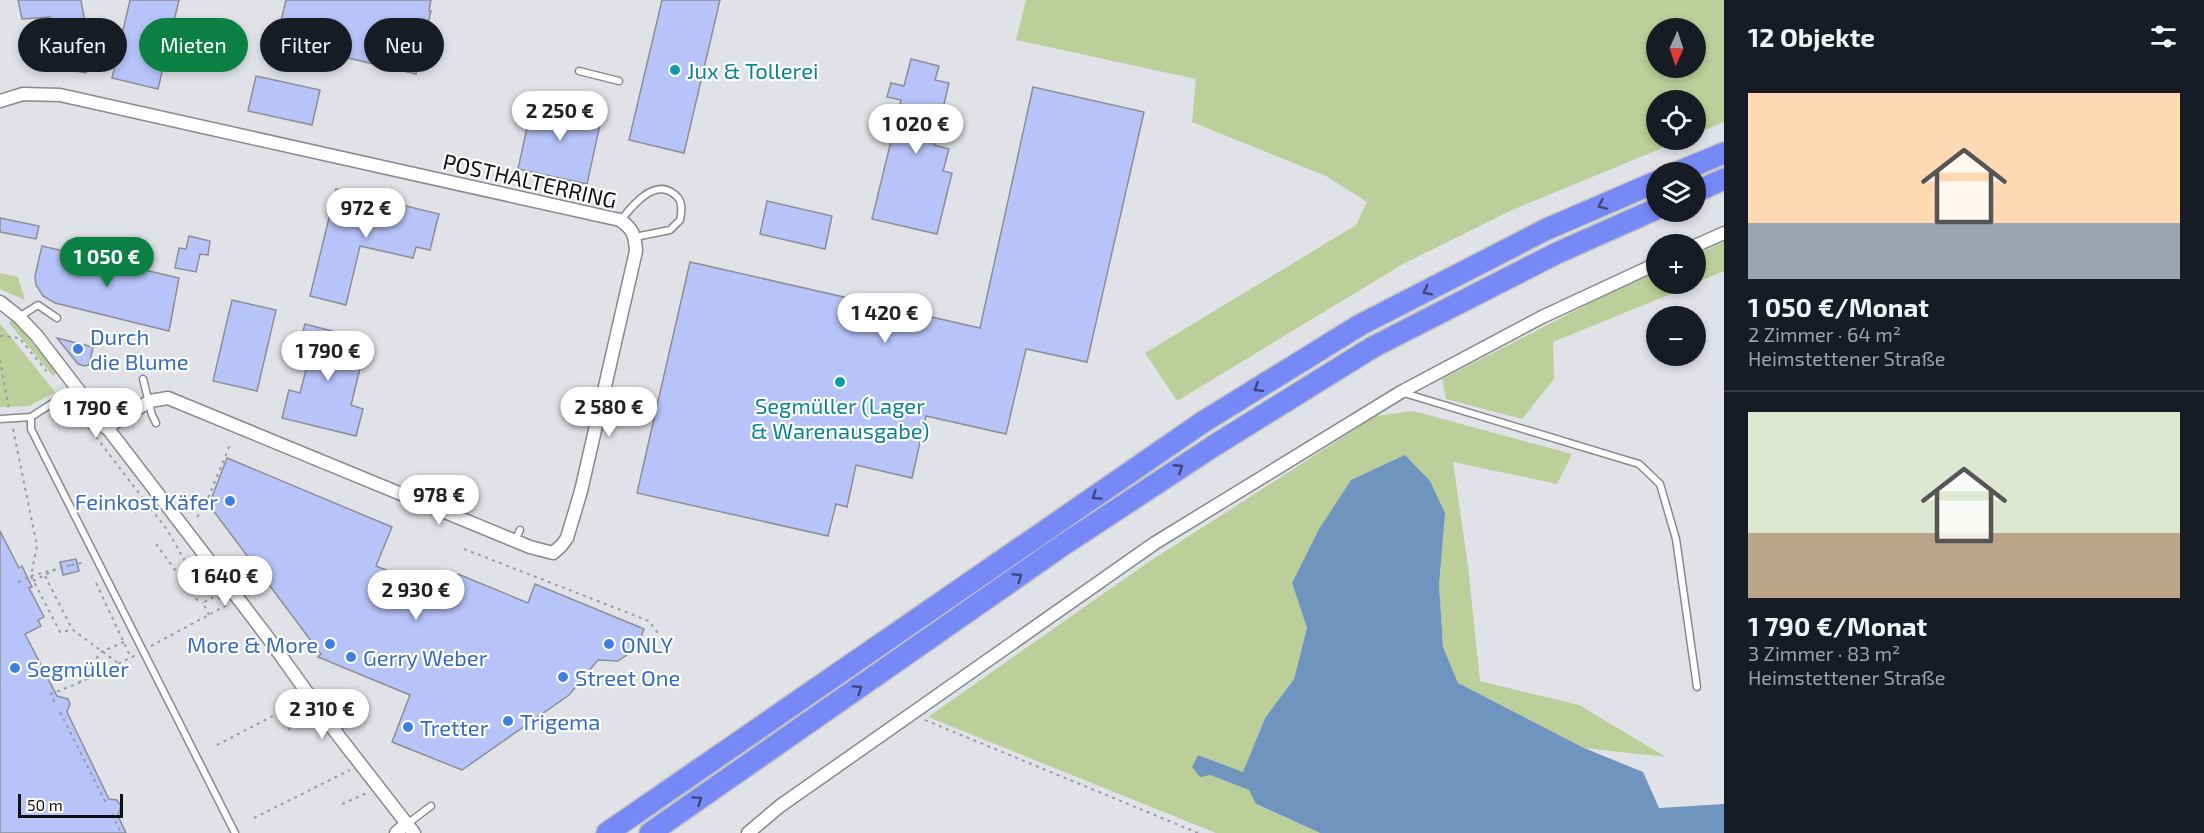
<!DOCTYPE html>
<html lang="de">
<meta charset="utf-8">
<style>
:root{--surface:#171b24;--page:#242831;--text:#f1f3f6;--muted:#9ea1a6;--line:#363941;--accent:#0b8043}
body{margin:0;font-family:"Exo 2",sans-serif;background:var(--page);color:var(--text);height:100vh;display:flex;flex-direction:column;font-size:22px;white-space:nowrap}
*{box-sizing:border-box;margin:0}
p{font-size:20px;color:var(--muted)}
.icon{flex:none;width:33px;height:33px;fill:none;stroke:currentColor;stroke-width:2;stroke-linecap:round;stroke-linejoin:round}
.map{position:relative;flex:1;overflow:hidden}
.sheet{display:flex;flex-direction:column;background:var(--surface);width:480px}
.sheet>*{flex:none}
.top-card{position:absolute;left:18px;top:18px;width:570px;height:54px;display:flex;gap:12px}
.needle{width:39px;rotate:183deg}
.fabs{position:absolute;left:1646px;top:18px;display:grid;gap:12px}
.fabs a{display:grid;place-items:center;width:60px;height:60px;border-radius:50%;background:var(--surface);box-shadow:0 3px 9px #0003;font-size:30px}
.scale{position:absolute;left:18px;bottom:15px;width:105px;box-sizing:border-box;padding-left:6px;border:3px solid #101012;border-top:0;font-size:16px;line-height:21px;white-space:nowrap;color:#101012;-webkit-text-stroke:4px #fff;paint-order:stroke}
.price{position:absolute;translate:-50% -51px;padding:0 14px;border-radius:21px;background:#fff;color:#222;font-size:20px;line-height:39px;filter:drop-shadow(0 2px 3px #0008)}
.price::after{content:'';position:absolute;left:50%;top:36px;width:18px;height:14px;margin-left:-9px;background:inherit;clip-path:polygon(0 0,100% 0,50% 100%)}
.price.selected{background:var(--accent);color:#fff}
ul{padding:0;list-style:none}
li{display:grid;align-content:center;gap:12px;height:318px;padding:0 24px}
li+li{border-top:2px solid var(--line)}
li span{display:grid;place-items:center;height:186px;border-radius:0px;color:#555}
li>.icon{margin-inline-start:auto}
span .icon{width:108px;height:108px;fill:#fffc;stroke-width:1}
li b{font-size:26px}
h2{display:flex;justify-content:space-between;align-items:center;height:72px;padding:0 24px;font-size:26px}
.chip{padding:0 21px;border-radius:27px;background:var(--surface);box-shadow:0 3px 9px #0003;font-size:21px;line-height:54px}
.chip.selected{background:var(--accent);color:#fff}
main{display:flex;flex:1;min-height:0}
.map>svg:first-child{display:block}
.green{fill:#bcce99;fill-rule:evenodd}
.water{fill:#6f95bf}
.building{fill:#b7c4f9;stroke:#8d8e94;stroke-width:1.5}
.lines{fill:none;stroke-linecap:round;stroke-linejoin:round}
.service-casing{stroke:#87898e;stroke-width:9}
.minor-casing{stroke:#87898e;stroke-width:15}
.motorway-casing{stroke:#c1c1c1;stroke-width:24}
.path{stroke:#9a9a9f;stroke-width:2;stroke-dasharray:3 4.5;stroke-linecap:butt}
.service{stroke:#fff;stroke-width:6}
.minor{stroke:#fff;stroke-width:12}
.motorway{stroke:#7689f7;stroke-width:21}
.oneway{stroke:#3e4679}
.culture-dot{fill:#0f9aa8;stroke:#fff;stroke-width:2}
.shop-dot{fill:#3f7fe0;stroke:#fff;stroke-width:2}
.labels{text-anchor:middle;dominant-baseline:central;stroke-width:4.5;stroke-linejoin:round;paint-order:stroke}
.culture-label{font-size:22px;fill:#0d838f;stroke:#fff;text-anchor:start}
.street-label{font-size:22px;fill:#101012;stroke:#fff}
.shop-label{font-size:22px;fill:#366cbe;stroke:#fff;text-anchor:start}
</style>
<main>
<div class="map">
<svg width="1724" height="833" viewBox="0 0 1724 833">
<rect width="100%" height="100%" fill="#e1e2e8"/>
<g class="green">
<path d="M1026,0H1724V122L1695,134V100H1656V140H1682L1512,210L1403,264L1177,401L1145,353L1356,225L1367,202L1326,176L1192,122L1196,79L1016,40ZM1656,28H1695V68H1656Z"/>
<polygon points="1724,242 1724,271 1695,283 1695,255"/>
<polygon points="1656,271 1656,284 1695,284 1553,342 1554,379 1522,419 1446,399 1442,379 1629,283"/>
<polygon points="0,273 18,277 25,300 0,289"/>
<polygon points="13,320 57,372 53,376 9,323"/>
<polygon points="0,324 2,326 55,392 29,406 0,407"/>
<polygon points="1413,411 1572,454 1557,484 1453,462 1468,566 1480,681 1579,705 1666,757 1584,748 1458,683 1443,647 1439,584 1351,480 1319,529 1292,583 1307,628 1294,679 1265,718 1243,772 1198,755 1210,775 1249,790 1257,805 1320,833 1216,833 928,717 1147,563 1376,416"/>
</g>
<polygon class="water" points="1405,455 1430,481 1445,513 1439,584 1443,647 1458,683 1584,748 1643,772 1659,808 1724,804 1724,833 1320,833 1256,804 1249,790 1210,775 1200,777 1192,767 1198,755 1243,772 1265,718 1294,679 1307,628 1292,583 1319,529 1351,480"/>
<g class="building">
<polygon points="18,0 81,0 90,52 86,73 53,67 56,51 50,17 22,19"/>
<polygon points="130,0 179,0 158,89 112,78"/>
<polygon points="286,0 431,0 429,11 431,11 416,74 276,41"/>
<polygon points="662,0 720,0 684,153 629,140"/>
<polygon points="911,59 939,66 935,80 949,83 934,145 949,149 943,171 952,173 937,234 872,219 901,100 887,97 891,83 904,86"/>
<polygon points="256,76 320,90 312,125 248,111"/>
<polygon points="1033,87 1144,112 1087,362 1026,349 1006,434 926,416 912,478 856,465 847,507 836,504 828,536 637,493 690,262 980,328"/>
<polygon points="533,100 602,115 587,184 518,169"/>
<polygon points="336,189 439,214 430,250 416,247 413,258 360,246 346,305 310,296"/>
<polygon points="767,201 832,216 825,249 760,234"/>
<polygon points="0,218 39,226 36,239 0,232"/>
<polygon points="189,236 210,241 208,255 200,254 196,272 175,268 179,248 186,249"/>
<polygon points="42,246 179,278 169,331 55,303 43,296 36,285 35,276"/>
<polygon points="232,300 276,310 257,391 213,381"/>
<polygon points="305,324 367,340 351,405 363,409 356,436 282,418 289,390 300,393 311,350 299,347"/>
<polygon points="57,338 93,347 89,365 84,366 78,364"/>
<polygon points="227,458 392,527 376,566 450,595 458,574 528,603 535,584 644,629 637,648 618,661 598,660 569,695 462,770 392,742 410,695 318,657 321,654 209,505"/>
<polygon points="0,531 19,568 22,566 32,587 29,588 44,617 38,620 41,626 25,634 57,696 68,699 70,704 67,712 109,799 117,800 121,806 118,816 126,833 0,833"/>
<polygon points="76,559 79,571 63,575 60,562"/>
</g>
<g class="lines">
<defs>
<g id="service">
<polyline points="579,71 619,81"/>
<path d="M621,220C632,206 654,178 674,194C683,200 682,210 680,220L670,230L635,237"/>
<polyline points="19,317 38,305 57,318"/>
<polyline points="143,379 152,415 156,423"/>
<polyline points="76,388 31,417 31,429 235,833"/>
<polyline points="1404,393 1639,464 1660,484 1676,539 1697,687"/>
<polyline points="0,419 31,417"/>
<polyline points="515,540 520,530"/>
<polyline points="334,730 350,718"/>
<polyline points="407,824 431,806"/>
</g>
<g id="minor">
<path d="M0,101L23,94L60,95L620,220C633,229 635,235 636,251L581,491L567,538L561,546L553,553L530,547L168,398L150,401L106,428"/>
<polyline points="1695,246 1724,233"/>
<polyline points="0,302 19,317 37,336 266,635 334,730 414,833"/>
<polyline points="396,833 406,824"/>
<polyline points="748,833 780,806 1155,543 1401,392 1542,317 1656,264"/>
</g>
<g id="motorway">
<polyline points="1678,172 1724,153"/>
<polyline points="1695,192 1724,179"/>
<polyline points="607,833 1203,422 1360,325 1547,229 1656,182"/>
<polyline points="650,833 1063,545 1215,445 1373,347 1557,253 1656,209"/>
</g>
</defs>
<use href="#service" class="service-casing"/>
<use href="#minor" class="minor-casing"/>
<use href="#motorway" class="motorway-casing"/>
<g class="path">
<polyline points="0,336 19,338"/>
<polyline points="21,340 48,373"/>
<polyline points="0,360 9,409"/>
<polyline points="84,421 93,433"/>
<polyline points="13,429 37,546 31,576 71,565 71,563 72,565 86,562"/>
<polyline points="96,437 168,531 183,558 199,580 220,599"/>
<polyline points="134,512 148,505"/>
<polyline points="197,517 204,508 230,445"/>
<polyline points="156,544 198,601 203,603"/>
<polyline points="464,549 649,621 663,640"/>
<polyline points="45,576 72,629"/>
<polyline points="33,581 55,570"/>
<polyline points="18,582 31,576 60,632 73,630 118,663"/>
<polyline points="96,583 131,658"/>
<polyline points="209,615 203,603 217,595"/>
<polyline points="151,646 227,605"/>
<polyline points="79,683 101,652 124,642"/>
<polyline points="54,702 51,694 79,683 136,655"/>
<polyline points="60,712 106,803"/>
<polyline points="925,720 1198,833"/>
<polyline points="288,730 308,718"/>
<polyline points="217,745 300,702"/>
<polyline points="342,804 367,793"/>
<polyline points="112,814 121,833"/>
<polyline points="254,818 350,770"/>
</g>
<use href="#service" class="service"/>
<use href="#minor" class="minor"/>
<use href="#motorway" class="motorway"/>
</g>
<defs><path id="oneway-chevron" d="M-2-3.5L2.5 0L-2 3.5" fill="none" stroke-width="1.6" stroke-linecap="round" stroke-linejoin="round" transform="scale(1.5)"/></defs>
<g class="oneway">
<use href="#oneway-chevron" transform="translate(1602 205) rotate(157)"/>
<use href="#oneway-chevron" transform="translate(1427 291) rotate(153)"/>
<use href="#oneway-chevron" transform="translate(1258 388) rotate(148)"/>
<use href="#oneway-chevron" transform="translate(1179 468) rotate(-33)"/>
<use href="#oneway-chevron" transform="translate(1096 496) rotate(146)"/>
<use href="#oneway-chevron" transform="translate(1018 577) rotate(-35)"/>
<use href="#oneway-chevron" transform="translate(858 689) rotate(-35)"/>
<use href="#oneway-chevron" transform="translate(698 800) rotate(-35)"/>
</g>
<g class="culture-dot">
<circle cx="675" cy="70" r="6"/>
<circle cx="840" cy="382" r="6"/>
</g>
<g class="shop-dot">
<circle cx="78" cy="349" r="6"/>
<circle cx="230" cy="501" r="6"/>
<circle cx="330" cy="644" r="6"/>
<circle cx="609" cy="644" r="6"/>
<circle cx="351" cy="657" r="6"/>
<circle cx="15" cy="668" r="6"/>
<circle cx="563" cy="677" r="6"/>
<circle cx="508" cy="721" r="6"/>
<circle cx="408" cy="727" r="6"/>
</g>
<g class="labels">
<g class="culture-label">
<text x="687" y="70">Jux &amp; Tollerei</text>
<text x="840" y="405" text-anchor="middle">Segmüller (Lager<tspan x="840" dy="25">&amp; Warenausgabe)</tspan></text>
</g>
<g class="street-label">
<text transform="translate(530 180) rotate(13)">POSTHALTERRING</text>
</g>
<g class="shop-label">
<text x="90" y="336">Durch<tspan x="90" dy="25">die Blume</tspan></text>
<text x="218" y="501" text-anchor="end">Feinkost Käfer</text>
<text x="318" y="644" text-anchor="end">More &amp; More</text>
<text x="621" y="644">ONLY</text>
<text x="363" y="657">Gerry Weber</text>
<text x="27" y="668">Segmüller</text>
<text x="575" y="677">Street One</text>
<text x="520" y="721">Trigema</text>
<text x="420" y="727">Tretter</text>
</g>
</g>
</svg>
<div class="fabs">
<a><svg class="needle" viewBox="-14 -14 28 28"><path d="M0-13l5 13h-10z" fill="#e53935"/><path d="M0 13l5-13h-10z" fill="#9ea1a6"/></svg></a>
<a><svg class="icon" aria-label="locate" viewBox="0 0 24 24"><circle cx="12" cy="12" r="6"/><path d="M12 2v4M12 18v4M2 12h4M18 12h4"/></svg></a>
<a><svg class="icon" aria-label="layers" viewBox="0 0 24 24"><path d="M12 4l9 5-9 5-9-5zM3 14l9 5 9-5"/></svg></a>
<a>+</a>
<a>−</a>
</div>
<div class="scale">50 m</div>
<b class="price" style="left:560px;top:142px">2 250 €</b>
<b class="price" style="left:916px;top:155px">1 020 €</b>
<b class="price" style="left:366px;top:239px">972 €</b>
<b class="price selected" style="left:107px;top:288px">1 050 €</b>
<b class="price" style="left:885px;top:344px">1 420 €</b>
<b class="price" style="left:328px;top:382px">1 790 €</b>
<b class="price" style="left:609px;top:438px">2 580 €</b>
<b class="price" style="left:96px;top:439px">1 790 €</b>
<b class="price" style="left:439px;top:526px">978 €</b>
<b class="price" style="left:225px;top:607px">1 640 €</b>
<b class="price" style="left:416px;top:621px">2 930 €</b>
<b class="price" style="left:322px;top:740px">2 310 €</b>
<div class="top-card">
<a class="chip">Kaufen</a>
<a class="chip selected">Mieten</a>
<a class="chip">Filter</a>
<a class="chip">Neu</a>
</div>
</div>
<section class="sheet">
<h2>12 Objekte<svg class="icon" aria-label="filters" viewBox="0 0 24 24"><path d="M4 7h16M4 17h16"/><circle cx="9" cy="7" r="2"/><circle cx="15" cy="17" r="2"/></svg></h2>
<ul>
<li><span style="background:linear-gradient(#ffd9b3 70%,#9aa5b1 0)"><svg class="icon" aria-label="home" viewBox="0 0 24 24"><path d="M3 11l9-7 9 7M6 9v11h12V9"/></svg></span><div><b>1 050 €/Monat</b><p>2 Zimmer · 64 m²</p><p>Heimstettener Straße</p></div></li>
<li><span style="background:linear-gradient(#dfe7d0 65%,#b9a48a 0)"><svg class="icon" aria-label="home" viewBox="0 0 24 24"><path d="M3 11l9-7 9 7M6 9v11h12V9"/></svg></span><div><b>1 790 €/Monat</b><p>3 Zimmer · 83 m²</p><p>Heimstettener Straße</p></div></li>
</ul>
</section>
</main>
